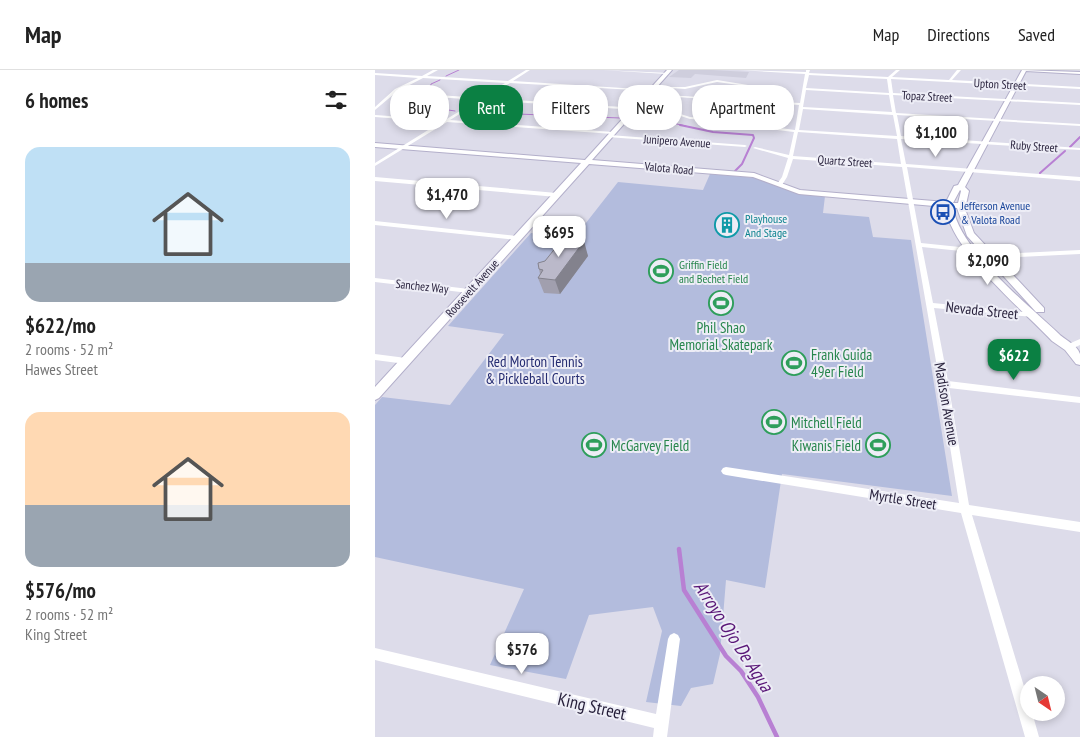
<!DOCTYPE html>
<meta charset="utf-8">
<style>
:root{--surface:#fff;--page:#f2f2f2;--text:#222;--muted:#767676;--line:#e0e0e0;--accent:#0b8043}
body{margin:0;font-family:"PT Sans Narrow",sans-serif;background:var(--page);color:var(--text);height:100vh;display:flex;flex-direction:column;font-size:19px;white-space:nowrap}
*{box-sizing:border-box;margin:0}
p{font-size:16px;color:var(--muted)}
.icon{flex:none;width:28px;height:28px;fill:none;stroke:currentColor;stroke-width:2;stroke-linecap:round;stroke-linejoin:round}
.map{position:relative;flex:1;overflow:hidden}
.panel{display:flex;flex-direction:column;background:var(--surface);width:375px}
.panel>*{flex:none}
.top-card{position:absolute;left:15px;top:15px;width:475px;height:45px;display:flex;gap:10px}
.needle{width:32px;rotate:145deg}
.controls{position:absolute;left:645px;top:606px;display:grid;gap:10px}
.controls a{display:grid;place-items:center;width:45px;height:45px;border-radius:50%;background:var(--surface);box-shadow:0 2px 8px #0003;font-size:25px}
.price{position:absolute;translate:-50% -42px;padding:0 11px;border-radius:10px;background:#fff;color:#222;font-size:16px;line-height:32px;filter:drop-shadow(0 1px 2px #0008)}
.price::after{content:'';position:absolute;left:50%;top:30px;width:15px;height:11px;margin-left:-8px;background:inherit;clip-path:polygon(0 0,100% 0,50% 100%)}
.price.current{background:var(--accent);color:#fff}
ul{padding:0;list-style:none}
li{display:grid;align-content:center;gap:10px;height:265px;padding:0 25px}
li span{display:grid;place-items:center;height:155px;border-radius:15px;color:#555}
li>.icon{margin-inline-start:auto}
span .icon{width:90px;height:90px;fill:#fffc;stroke-width:1}
li b{font-size:21px}
h2{display:flex;justify-content:space-between;align-items:center;height:60px;padding:0 25px;font-size:21px}
.chip{padding:0 18px;border-radius:20px;background:var(--surface);box-shadow:0 2px 8px #0003;font-size:18px;line-height:45px}
.chip.current{background:var(--accent);color:#fff}
header{display:flex;align-items:center;gap:30px;box-sizing:border-box;height:70px;padding:0 25px;background:var(--surface);border-bottom:1px solid var(--line)}
header strong{font-size:24px}
nav{display:flex;gap:28px;margin-inline-start:auto;font-size:18px}
main{display:flex;flex:1;min-height:0}
.map>svg:first-child{display:block}
.built{fill:#cfcedd}
.green{fill:#b3bcdd}
.lines{fill:none;stroke-linecap:round;stroke-linejoin:round}
.stream-far2{stroke:#b880d3;stroke-width:1}
.stream-far1{stroke:#b880d3;stroke-width:2}
.stream{stroke:#b880d3;stroke-width:4.5}
.secondary-casing{stroke:#b3afca;stroke-width:2}
.street{fill:#fff;fill-rule:evenodd}
.secondary{fill:#fff;fill-rule:evenodd}
.wall{fill:#a19fae}
.shaded-wall{fill:#83828d}
.building{fill:#bbb9ca;stroke:#83828d}
.labels{text-anchor:middle;dominant-baseline:central;stroke-width:4;stroke-linejoin:round;paint-order:stroke}
.far-street-label{font-size:12px;fill:#251e39;stroke:#ededf6}
.far-transit-label{font-size:12px;fill:#164399;stroke:#ededf6;text-anchor:start}
.far-culture-label{font-size:12px;fill:#0d838f;stroke:#ededf6;text-anchor:start}
.far-leisure-label{font-size:12px;fill:#27864d;stroke:#ededf6;text-anchor:start}
.street-label{font-size:15px;fill:#251e39;stroke:#ededf6}
.leisure-label{font-size:15px;fill:#27864d;stroke:#ededf6;text-anchor:start}
.park-label{font-size:15px;fill:#262d72;stroke:#ededf6}
.near-street-label{font-size:18px;fill:#251e39;stroke:#ededf6}
.near-water-label{font-size:19px;font-style:italic;fill:#591677;stroke:#ededf6}
</style>
<header>
<strong>Map</strong>
<nav><a>Map</a><a>Directions</a><a>Saved</a></nav>
</header>
<main>
<section class="panel">
<h2>6 homes<svg class="icon" aria-label="filters" viewBox="0 0 24 24"><path d="M4 7h16M4 17h16"/><circle cx="9" cy="7" r="2"/><circle cx="15" cy="17" r="2"/></svg></h2>
<ul>
<li><span style="background:linear-gradient(#bfe0f5 75%,#9aa5b1 0)"><svg class="icon" aria-label="home" viewBox="0 0 24 24"><path d="M3 11l9-7 9 7M6 9v11h12V9"/></svg></span><div><b>$622/mo</b><p>2 rooms · 52 m²</p><p>Hawes Street</p></div></li>
<li><span style="background:linear-gradient(#ffd9b3 60%,#9aa5b1 0)"><svg class="icon" aria-label="home" viewBox="0 0 24 24"><path d="M3 11l9-7 9 7M6 9v11h12V9"/></svg></span><div><b>$576/mo</b><p>2 rooms · 52 m²</p><p>King Street</p></div></li>
</ul>
</section>
<div class="map">
<svg width="705" height="667" viewBox="0 0 705 667">
<rect width="100%" height="100%" fill="#dddcea"/>
<polygon class="built" points="304,0 337,0 374,2 371,8 320,4 316,8 294,7"/>
<polygon class="green" points="335,104 382,108 426,124 450,126 448,143 494,147 498,167 536,170 577,426 407,404 390,518 351,510 345,584 338,614 316,618 306,636 271,632 287,561 278,537 214,545 191,609 115,595 149,519 0,487 0,335 7,327 75,335 129,264 73,256 156,163 189,166 186,171 196,172 243,112 328,120"/>
<g class="lines">
<g class="stream-far2">
<polyline points="71,6 84,0"/>
<polyline points="54,24 56,14 65,10"/>
<polyline points="52,27 40,35 80,41"/>
<polyline points="91,42 245,48"/>
<polyline points="258,49 288,51 311,56"/>
</g>
<g class="stream-far1">
<polyline points="305,55 338,62 378,65 379,68 367,94 360,101"/>
<polyline points="695,77 705,67"/>
<polyline points="665,103 690,81"/>
</g>
<polyline class="stream" points="304,479 309,520 351,586 366,601 383,627 402,667"/>
<defs>
<path id="secondary" d="M292,0H297L217,90L379,103L425,120L571,132L579,116L583,115L647,0L705,2V4L651,1L590,117L594,121L590,139L599,163L669,238V242H661L592,166L582,138H578C586,181 651,233 683,263C689,270 702,274 705,284C705,287 705,292 705,295L701,294L690,280L677,271C645,237 578,183 570,137L424,124L378,107L214,94L4,328L0,330V317L206,93L0,77V73L210,90ZM585,120L586,121L583,133H578Z"/>
</defs>
<use href="#secondary" class="secondary-casing"/>
<g class="street">
<path d="M58,0H63L52,6L133,11L151,0H155L138,11L279,20L277,21L135,13L111,28L293,40L315,47L386,51L405,58L420,60L424,35L271,25L273,24L425,33L430,4L363,0L431,2V0H435L434,3L513,7L521,0H525L517,7L574,10L582,0H586L577,10L705,17V19L516,9L518,23L705,33V35L518,25L521,43L705,54V56L522,45L526,66L705,78V80L526,69L531,94L705,107V111L532,97L546,173L644,183L705,180V184L644,187L547,177L558,233L659,243L663,245L659,247L559,238L573,311L705,327V333L574,318L594,435L705,452V462L597,445L654,633V642H657L664,667H650L586,443L351,405L348,404L346,401L348,398L351,397L584,433L565,314L527,97L418,89L412,107L407,115L405,116L402,114L407,107L413,88L378,78L380,77L414,85L419,62L402,60L385,53L315,49L293,42L107,30L75,50L238,62L240,63L238,64L72,52L0,96V93L66,52L0,47V45L70,50L103,30L19,24L0,40V37L20,19L43,8L0,5V3L47,6ZM434,5L512,9L514,23L431,18ZM48,8L130,13L106,28L21,22ZM431,20L514,25L517,42L428,37ZM428,39L518,45L522,66L424,60ZM423,62L522,69L526,94L418,86Z"/>
<polygon points="227,0 294,3 292,4"/>
<polygon points="342,10 373,15 371,16 342,12 310,19 280,17 310,17"/>
<polygon points="234,65 370,75 372,76 370,77 232,67"/>
<polygon points="0,107 182,123 185,125 182,127 0,111"/>
<polygon points="0,151 142,166 145,168 142,170 0,155"/>
<polygon points="0,208 94,219 97,221 94,223 0,212"/>
<polygon points="705,269 705,275 694,280 691,279 690,277 691,275"/>
<polygon points="0,284 31,288 35,291 31,294 0,290"/>
<polygon points="299,563 303,565 305,569 292,667 278,667 279,658 0,590 0,578 281,644 293,569 295,565"/>
</g>
<use href="#secondary" class="secondary"/>
</g>
<polygon class="wall" points="205,167 213,186 185,224 169,223 163,208 165,204 164,199 170,191"/>
<polygon class="shaded-wall" points="205,167 207,174 209,171 213,186 185,224 180,210"/>
<polygon class="building" points="190,166 205,167 202,171 209,171 180,210 163,208 168,200 164,199 163,193 170,191"/>
<defs>
<symbol id="bus-ring" viewBox="-11 -11 22 22"><circle r="9.5" fill="#ededf6" stroke="#1a4fb4" stroke-width="1.5"/><path d="M-5-6H5V4H4V6H2V4H-2V6H-4V4H-5ZM-3.5-4V0h7V-4ZM-3.5 1.2v1.5H-2V1.2ZM2 1.2v1.5H3.5V1.2Z" fill="#1a4fb4"/></symbol>
<symbol id="building-ring" viewBox="-11 -11 22 22"><circle r="9.5" fill="#ededf6" stroke="#0f9aa8" stroke-width="1.5"/><path d="M-4-6H4V6H1V3H-1V6H-4ZM-2.5-4.3h1.7v1.8h-1.7ZM.8-4.3h1.7v1.8H.8ZM-2.5-1h1.7V.8h-1.7ZM.8-1h1.7V.8H.8Z" fill="#0f9aa8"/></symbol>
<symbol id="stadium-ring" viewBox="-11 -11 22 22"><circle r="9.5" fill="#ededf6" stroke="#2e9e5b" stroke-width="1.5"/><path d="M0-5a6.5 5 0 1 0 0 10a6.5 5 0 1 0 0-10ZM-3.5-1.8h7v3.6h-7Z" fill="#2e9e5b"/></symbol>
</defs>
<g fill-rule="evenodd">
<use href="#bus-ring" x="554" y="128" width="28" height="28"/>
<use href="#building-ring" x="338" y="141" width="28" height="28"/>
<use href="#stadium-ring" x="272" y="187" width="28" height="28"/>
<use href="#stadium-ring" x="332" y="219" width="28" height="28"/>
<use href="#stadium-ring" x="405" y="279" width="28" height="28"/>
<use href="#stadium-ring" x="385" y="338" width="28" height="28"/>
<use href="#stadium-ring" x="205" y="361" width="28" height="28"/>
<use href="#stadium-ring" x="489" y="361" width="28" height="28"/>
</g>
<g class="labels">
<g class="far-street-label">
<text transform="translate(625 14) rotate(3)">Upton Street</text>
<text transform="translate(552 26) rotate(3)">Topaz Street</text>
<text transform="translate(302 71) rotate(4)">Junipero Avenue</text>
<text transform="translate(659 76) rotate(4)">Ruby Street</text>
<text transform="translate(470 91) rotate(4)">Quartz Street</text>
<text transform="translate(294 98) rotate(5)">Valota Road</text>
<text transform="translate(47 216) rotate(6)">Sanchez Way</text>
<text transform="translate(97 218) rotate(-48)">Roosevelt Avenue</text>
</g>
<g class="far-transit-label">
<text x="586" y="135">Jefferson Avenue<tspan x="586" dy="14">&amp; Valota Road</tspan></text>
</g>
<g class="far-culture-label">
<text x="370" y="148">Playhouse<tspan x="370" dy="14">And Stage</tspan></text>
</g>
<g class="far-leisure-label">
<text x="304" y="194">Griffin Field<tspan x="304" dy="14">and Bechet Field</tspan></text>
</g>
<g class="street-label">
<text transform="translate(607 240) rotate(6)">Nevada Street</text>
<text transform="translate(572 334) rotate(80)">Madison Avenue</text>
<text transform="translate(528 429) rotate(9)">Myrtle Street</text>
</g>
<g class="leisure-label">
<text x="346" y="257" text-anchor="middle">Phil Shao<tspan x="346" dy="17">Memorial Skatepark</tspan></text>
<text x="436" y="284">Frank Guida<tspan x="436" dy="17">49er Field</tspan></text>
<text x="416" y="352">Mitchell Field</text>
<text x="236" y="375">McGarvey Field</text>
<text x="486" y="375" text-anchor="end">Kiwanis Field</text>
</g>
<g class="park-label">
<text x="160" y="291">Red Morton Tennis<tspan x="160" dy="17">&amp; Pickleball Courts</tspan></text>
</g>
<g class="near-street-label">
<text transform="translate(217 636) rotate(13)">King Street</text>
</g>
<g class="near-water-label">
<text transform="translate(359 566) rotate(57)">Arroyo Ojo De Agua</text>
</g>
</g>
</svg>
<div class="controls">
<a><svg class="needle" viewBox="-14 -14 28 28"><path d="M0-13l5 13h-10z" fill="#e53935"/><path d="M0 13l5-13h-10z" fill="#767676"/></svg></a>
</div>
<b class="price" style="left:561px;top:88px">$1,100</b>
<b class="price" style="left:72px;top:150px">$1,470</b>
<b class="price" style="left:184px;top:188px">$695</b>
<b class="price" style="left:613px;top:216px">$2,090</b>
<b class="price current" style="left:639px;top:311px">$622</b>
<b class="price" style="left:147px;top:605px">$576</b>
<div class="top-card">
<a class="chip">Buy</a>
<a class="chip current">Rent</a>
<a class="chip">Filters</a>
<a class="chip">New</a>
<a class="chip">Apartment</a>
</div>
</div>
</main>
